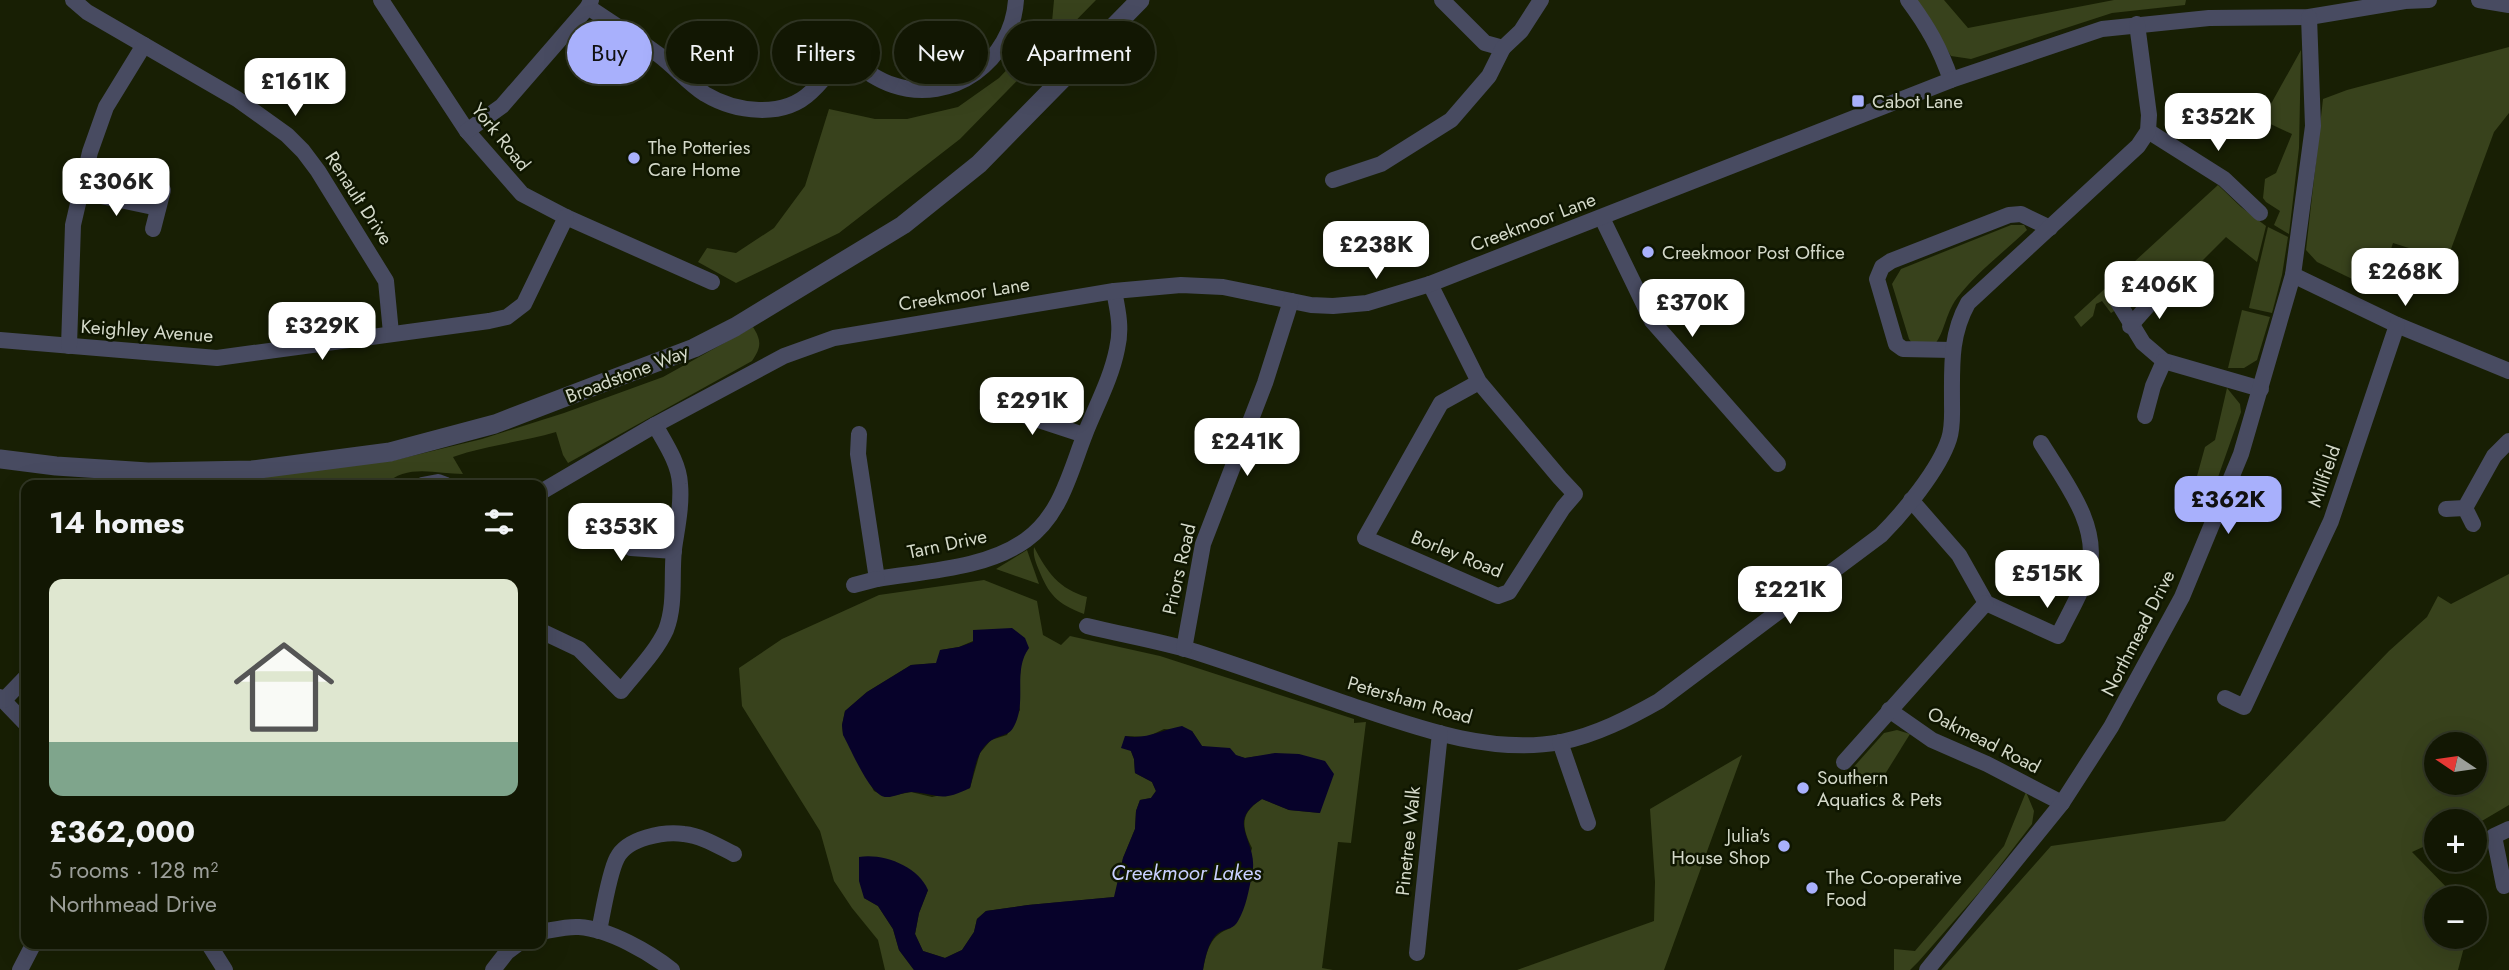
<!DOCTYPE html>
<meta charset="utf-8">
<style>
:root{--surface:#121703;--page:#1b200d;--text:#f1f3f6;--muted:#9c9f9a;--line:#313625;--accent:#a8b0fc}
body{margin:0;font-family:Jost,sans-serif;background:var(--page);color:var(--text);height:100vh;display:flex;flex-direction:column;font-size:26px;white-space:nowrap}
*{box-sizing:border-box;margin:0}
p{font-size:23px;color:var(--muted)}
.icon{flex:none;width:38px;height:38px;fill:none;stroke:currentColor;stroke-width:2;stroke-linecap:round;stroke-linejoin:round}
.map{position:relative;flex:1;overflow:hidden}
.side{position:absolute;left:21px;top:480px;width:525px;height:469px;display:flex;flex-direction:column;background:var(--surface);border-radius:14px;box-shadow:0 7px 28px #0002,0 0 0 2px var(--line)}
.side>*{flex:none}
.top-card{position:absolute;left:567px;top:21px;width:665px;height:63px;display:flex;gap:14px}
.needle{width:46px;rotate:283deg}
.tools{position:absolute;left:2424px;top:732px;display:grid;gap:14px}
.tools a{display:grid;place-items:center;width:63px;height:63px;border-radius:50%;background:var(--surface);box-shadow:0 7px 28px #0002,0 0 0 2px var(--line);font-size:35px}
.price{position:absolute;translate:-50% -60px;padding:0 16px;border-radius:14px;background:#fff;color:#222;font-size:23px;line-height:46px;filter:drop-shadow(0 2px 4px #0008)}
.price::after{content:'';position:absolute;left:50%;top:42px;width:21px;height:16px;margin-left:-10px;background:inherit;clip-path:polygon(0 0,100% 0,50% 100%)}
.price.current{background:var(--accent);color:#111}
ul{padding:0;list-style:none}
li{display:grid;align-content:center;gap:14px;height:371px;padding:0 28px}
li span{display:grid;place-items:center;height:217px;border-radius:14px;color:#555}
li>.icon{margin-inline-start:auto}
span .icon{width:126px;height:126px;fill:#fffc;stroke-width:1}
li b{font-size:30px}
h2{display:flex;justify-content:space-between;align-items:center;height:84px;padding:0 28px;font-size:30px}
.pill{padding:0 24px;border-radius:32px;background:var(--surface);box-shadow:0 7px 28px #0002,0 0 0 2px var(--line);font-size:24px;line-height:63px}
.pill.current{background:var(--accent);color:#111}
.map>svg:first-child{display:block}
.green{fill:#38421c;fill-rule:evenodd}
.water{fill:#07022a}
.lines{fill:none;stroke-linecap:round;stroke-linejoin:round}
.minor{stroke:#484b61;stroke-width:16}
.tertiary{stroke:#484b61;stroke-width:19}
.poi-dot{fill:#a8b0fc;stroke:#0f1600;stroke-width:2.5}
.labels{text-anchor:middle;dominant-baseline:central;stroke-width:5;stroke-linejoin:round;paint-order:stroke}
.poi-label{font-size:19px;fill:#d4d9c9;stroke:#0f1600;text-anchor:start}
.street-label{font-size:19px;fill:#d4d9c9;stroke:#0f1600}
.water-label{font-size:21px;font-style:italic;fill:#c9d0ff;stroke:#0f1600}
</style>
<div class="map">
<svg width="2509" height="970" viewBox="0 0 2509 970">
<rect width="100%" height="100%" fill="#181f04"/>
<g class="green">
<polygon points="1054,0 1096,0 960,139 839,233 736,283 698,262 707,248 736,253 774,228 805,186 829,109 875,119 907,119 958,107 999,78 1052,22"/>
<polygon points="1917,0 1944,0 1968,28 2114,0 2186,0 2185,5 2112,13 1971,59 1951,56"/>
<polygon points="2509,47 2509,113 2494,132 2447,260 2393,243 2377,291 2317,262 2306,250 2323,99 2347,90"/>
<polygon points="2301,50 2299,148 2289,234 2274,225 2280,211 2266,202 2263,198 2265,179 2276,173 2292,134 2262,120"/>
<polygon points="2218,185 2241,207 2266,226 2257,262 2226,237 2179,284 2165,271 2151,285 2156,291 2140,304 2135,303 2126,287 2110,295 2116,310 2111,313 2102,301 2096,304 2093,316 2081,327 2074,317"/>
<path d="M2011,225H2024L2027,230C2004,252 1976,273 1957,298C1945,314 1944,336 1933,346L1912,343L1909,339L1892,284L1901,269Z"/>
<polygon points="2268,227 2288,237 2282,275 2272,313 2249,308"/>
<polygon points="2242,310 2270,317 2257,360 2244,368 2228,368"/>
<path d="M753,327C762,341 761,348 752,361L568,463L563,455L556,432C523,442 486,445 453,457L463,474C437,474 406,463 385,485H229L231,478L391,461L482,439L564,413L663,377Z"/>
<polygon points="2227,388 2240,404 2241,412 2211,497 2194,487 2205,447 2215,440"/>
<path d="M1034,547C1047,572 1059,589 1087,597L1084,614C1056,603 1049,595 1038,568C1035,560 1033,555 1034,547Z"/>
<polygon points="1027,550 1039,584 996,569"/>
<path d="M2509,574V805L2475,825L2474,821H2436V841L2412,852L2457,898H2436V936H2467L2458,970H1941L2051,846L2225,821L2389,651L2427,617L2438,596L2451,604ZM2436,744H2474V782H2436Z"/>
<path d="M984,580L1037,601L1043,635L1061,645L1070,636L1160,656L1354,719V723L1366,722L1351,843L1338,842L1322,968L1333,970H1203C1207,950 1210,935 1231,928L1252,848C1241,826 1240,813 1262,799L1289,810L1320,813L1259,756L1245,758L1202,746L1192,731L1164,729L1147,737L1125,736L1134,759L1135,773L1152,782L1156,791L1151,798L1140,800L1136,811L1135,829L1123,858L1115,897L1028,905L986,911L977,919L974,932L962,950L945,958L923,951L915,934L919,913L928,890L864,898L878,906L893,929L899,950L914,970H885L878,940L852,908L834,881L820,831L742,706L739,668L782,639L879,595ZM973,641L1022,657L1018,694L1020,710L1007,735L991,740L980,753L970,788L932,797L911,792L886,797L874,791L843,734L842,725L845,711L867,692L911,665L937,663L941,650L959,647Z"/>
<polygon points="1897,730 1910,734 1877,787 1851,770 1884,733"/>
<polygon points="1742,755 1664,970 1517,970 1654,921 1655,882 1650,809"/>
<polygon points="2026,792 2034,811 2032,824 1982,889 1919,961 1910,970 1894,970 1894,949 1915,951 2004,846"/>
</g>
<g class="water">
<path d="M1012,628L1025,638L1029,648C1013,670 1026,698 1016,722C1010,737 1004,733 992,740C976,749 974,773 970,788C939,803 941,794 912,792C903,792 893,798 885,797C869,794 851,749 843,735L842,725L845,711L867,692L911,665L936,663L940,650L959,647L973,642V630Z"/>
<path d="M1182,726L1192,731L1202,746L1230,748L1236,755L1245,758L1275,753L1299,754L1325,761L1334,774L1320,813L1289,810L1262,799C1223,823 1260,841 1252,875C1249,889 1246,908 1238,921C1234,929 1227,928 1220,932C1209,938 1205,958 1203,970H914L899,950L893,929L878,906L864,898L859,881V857C883,853 918,866 928,890L919,913L915,934L923,951L945,958L962,950L974,932L977,919L986,911L1028,905L1114,897L1123,858L1135,829L1136,811L1140,800L1151,798L1156,791L1152,782L1135,773L1134,759L1131,751L1121,748L1125,736C1146,740 1161,730 1182,726Z"/>
</g>
<g class="lines">
<g class="minor">
<polyline points="73,0 87,12 237,99 287,135 303,151 318,171 386,281 391,333"/>
<polyline points="381,0 467,131 522,194 566,217 712,282"/>
<polyline points="1442,0 1485,43 1503,48"/>
<path d="M1908,0C1928,27 1940,48 1951,80"/>
<polyline points="2479,0 2509,5"/>
<path d="M588,7C612,23 636,38 659,55C675,67 688,83 705,94C735,112 783,119 811,92C829,75 843,52 856,32"/>
<path d="M842,54C858,65 874,79 893,85C952,105 1012,61 1016,0"/>
<polyline points="467,131 502,106 588,7 591,0"/>
<polyline points="2148,131 2224,179 2260,213"/>
<polyline points="1333,180 1381,164 1451,120 1489,76 1503,48 1521,31 1541,0"/>
<polyline points="82,192 158,208"/>
<polyline points="1602,218 1652,321 1778,464"/>
<polyline points="153,229 163,190"/>
<polyline points="2293,275 2397,325 2509,371"/>
<polyline points="1430,284 1479,382 1560,478 1575,494 1563,508 1509,592 1498,596 1365,538 1441,403 1479,382"/>
<polyline points="2118,302 2143,343 2164,361 2261,389"/>
<polyline points="2130,326 2160,292"/>
<polyline points="0,340 217,358 489,321 507,317 524,304 566,217"/>
<polyline points="69,346 73,225 90,152 106,107 144,45"/>
<polyline points="1952,350 1903,349 1896,344 1877,279 1882,267 1891,261 2009,215 2021,214 2050,228"/>
<polyline points="990,404 1084,435"/>
<polyline points="2145,416 2153,386 2164,361"/>
<path d="M859,434L858,454L877,579C925,571 986,569 1026,540C1061,515 1070,472 1085,434C1096,406 1111,379 1117,349C1122,329 1118,311 1114,291"/>
<polyline points="422,485 438,482 446,485"/>
<polyline points="541,492 655,425 784,356 834,338 1114,291 1181,285 1223,287 1311,305 1333,306 1367,303 1430,284 1951,80 2102,29 2209,18 2309,17 2405,1 2429,0"/>
<path d="M1911,500L1959,555L1986,603L2058,636C2068,615 2081,594 2088,572C2102,527 2063,479 2041,443"/>
<polyline points="2465,508 2473,524"/>
<polyline points="2446,509 2465,508 2494,456 2509,441"/>
<polyline points="583,522 631,548 674,551"/>
<polyline points="854,585 877,579"/>
<path d="M1087,626C1123,635 1160,641 1196,652C1249,669 1301,688 1353,706C1418,728 1491,755 1561,742C1596,735 1629,718 1659,701L1881,535C1903,513 1939,470 1949,439C1953,427 1952,414 1952,402C1952,366 1950,335 1968,303L2138,146L2148,131L2149,115L2137,24"/>
<path d="M541,631L579,649L621,691C636,672 656,652 666,630C676,604 671,576 674,549C677,528 682,506 680,484C679,463 665,443 655,425"/>
<polyline points="1184,649 1203,544 1265,383 1291,301"/>
<polyline points="0,697 26,724"/>
<polyline points="2225,698 2244,707 2331,521 2397,325"/>
<polyline points="4,700 26,677"/>
<polyline points="1889,710 1932,740 1987,764 2062,803"/>
<polyline points="1560,742 1588,823"/>
<polyline points="1844,762 1986,603"/>
<polyline points="2504,886 2494,836 2509,829"/>
<path d="M599,931C603,912 609,873 617,858C627,838 664,831 684,834C702,836 718,846 734,854"/>
<path d="M541,932C553,930 567,926 579,927C609,929 649,952 672,970"/>
<polyline points="208,943 225,970"/>
<polyline points="1417,953 1440,733"/>
<polyline points="20,970 34,943"/>
<polyline points="493,970 507,952 519,943"/>
<polyline points="1927,970 2062,803 2111,727 2182,597 2241,454 2293,275 2313,126 2309,17"/>
</g>
<polyline class="tertiary" points="0,459 56,466 148,472 252,470 390,452 495,424 694,348 735,327 903,225 979,164 1140,0"/>
</g>
<g class="poi-dot">
<rect x="1851" y="94" width="14" height="14" rx="3.5"/>
<circle cx="634" cy="158" r="7"/>
<circle cx="1648" cy="252" r="7"/>
<circle cx="1803" cy="788" r="7"/>
<circle cx="1784" cy="846" r="7"/>
<circle cx="1812" cy="888" r="7"/>
</g>
<g class="labels">
<g class="poi-label">
<text x="1872" y="101">Cabot Lane</text>
<text x="648" y="147">The Potteries<tspan x="648" dy="22">Care Home</tspan></text>
<text x="1662" y="252">Creekmoor Post Office</text>
<text x="1817" y="777">Southern<tspan x="1817" dy="22">Aquatics &amp; Pets</tspan></text>
<text x="1770" y="835" text-anchor="end">Julia's<tspan x="1770" dy="22">House Shop</tspan></text>
<text x="1826" y="877">The Co-operative<tspan x="1826" dy="22">Food</tspan></text>
</g>
<g class="street-label">
<text transform="translate(501 137) rotate(51)">York Road</text>
<text transform="translate(359 198) rotate(57)">Renault Drive</text>
<text transform="translate(1533 222) rotate(-21)">Creekmoor Lane</text>
<text transform="translate(964 294) rotate(-9)">Creekmoor Lane</text>
<text transform="translate(147 331) rotate(4)">Keighley Avenue</text>
<text transform="translate(627 374) rotate(-21)">Broadstone Way</text>
<text transform="translate(2324 476) rotate(-71)">Millfield</text>
<text transform="translate(947 544) rotate(-12)">Tarn Drive</text>
<text transform="translate(1457 554) rotate(22)">Borley Road</text>
<text transform="translate(1179 569) rotate(-77)">Priors Road</text>
<text transform="translate(2138 633) rotate(-63)">Northmead Drive</text>
<text transform="translate(1410 700) rotate(16)">Petersham Road</text>
<text transform="translate(1984 740) rotate(27)">Oakmead Road</text>
<text transform="translate(1408 841) rotate(-84)">Pinetree Walk</text>
</g>
<g class="water-label">
<text x="1186" y="873">Creekmoor Lakes</text>
</g>
</g>
</svg>
<div class="tools">
<a><svg class="needle" viewBox="-14 -14 28 28"><path d="M0-13l5 13h-10z" fill="#e53935"/><path d="M0 13l5-13h-10z" fill="#9c9f9a"/></svg></a>
<a>+</a>
<a>−</a>
</div>
<b class="price" style="left:295px;top:118px">£161K</b>
<b class="price" style="left:2218px;top:153px">£352K</b>
<b class="price" style="left:116px;top:218px">£306K</b>
<b class="price" style="left:1376px;top:281px">£238K</b>
<b class="price" style="left:2405px;top:308px">£268K</b>
<b class="price" style="left:2159px;top:321px">£406K</b>
<b class="price" style="left:1692px;top:339px">£370K</b>
<b class="price" style="left:322px;top:362px">£329K</b>
<b class="price" style="left:1032px;top:437px">£291K</b>
<b class="price" style="left:1247px;top:478px">£241K</b>
<b class="price current" style="left:2228px;top:536px">£362K</b>
<b class="price" style="left:621px;top:563px">£353K</b>
<b class="price" style="left:2047px;top:610px">£515K</b>
<b class="price" style="left:1790px;top:626px">£221K</b>
<div class="top-card">
<a class="pill current">Buy</a>
<a class="pill">Rent</a>
<a class="pill">Filters</a>
<a class="pill">New</a>
<a class="pill">Apartment</a>
</div>
<section class="side">
<h2>14 homes<svg class="icon" aria-label="filters" viewBox="0 0 24 24"><path d="M4 7h16M4 17h16"/><circle cx="9" cy="7" r="2"/><circle cx="15" cy="17" r="2"/></svg></h2>
<ul>
<li><span style="background:linear-gradient(#dfe7d0 75%,#7fa58c 0)"><svg class="icon" aria-label="home" viewBox="0 0 24 24"><path d="M3 11l9-7 9 7M6 9v11h12V9"/></svg></span><div><b>£362,000</b><p>5 rooms · 128 m²</p><p>Northmead Drive</p></div></li>
</ul>
</section>
</div>
